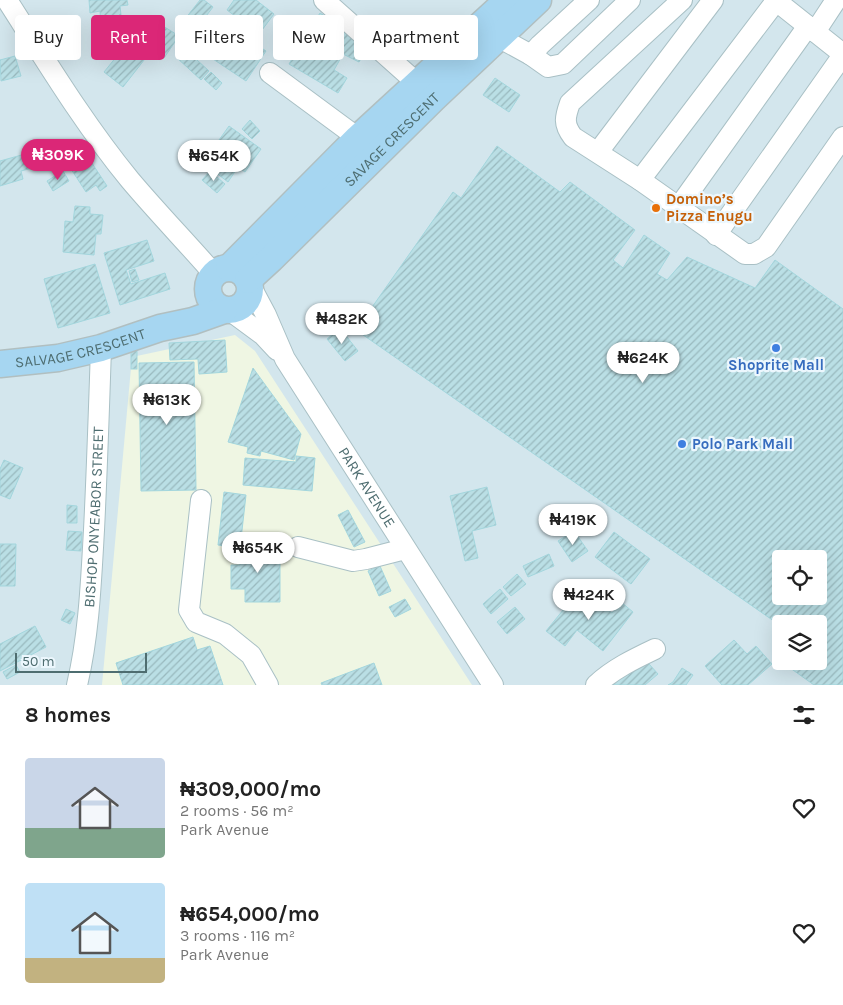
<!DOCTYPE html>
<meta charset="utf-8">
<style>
:root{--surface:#fff;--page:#f2f2f2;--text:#222;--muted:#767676;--accent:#db2777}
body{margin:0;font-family:Karla,sans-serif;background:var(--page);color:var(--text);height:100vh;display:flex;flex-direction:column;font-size:19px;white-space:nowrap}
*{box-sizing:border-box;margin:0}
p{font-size:16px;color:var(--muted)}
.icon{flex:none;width:28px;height:28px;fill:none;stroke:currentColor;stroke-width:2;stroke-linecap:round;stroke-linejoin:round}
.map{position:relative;height:685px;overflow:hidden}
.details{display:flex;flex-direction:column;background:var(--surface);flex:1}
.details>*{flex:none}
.banner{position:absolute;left:15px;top:15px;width:500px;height:45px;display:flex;gap:10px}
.tools{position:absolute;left:772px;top:550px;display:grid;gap:10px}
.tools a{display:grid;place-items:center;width:55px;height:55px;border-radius:5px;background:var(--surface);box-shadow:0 5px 20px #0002;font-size:25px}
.scale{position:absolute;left:15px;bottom:12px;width:132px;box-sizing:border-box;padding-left:5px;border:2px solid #4e6d70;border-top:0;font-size:14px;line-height:18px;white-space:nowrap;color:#4e6d70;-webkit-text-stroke:4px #ecf7fd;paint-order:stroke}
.price{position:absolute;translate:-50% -42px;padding:0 11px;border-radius:18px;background:#fff;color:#222;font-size:16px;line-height:32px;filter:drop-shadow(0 1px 2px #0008)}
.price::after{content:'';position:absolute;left:50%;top:30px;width:15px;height:11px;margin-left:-8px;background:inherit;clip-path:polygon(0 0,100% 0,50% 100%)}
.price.active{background:var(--accent);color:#fff}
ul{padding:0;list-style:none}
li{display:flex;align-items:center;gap:15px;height:125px;padding:0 25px}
li span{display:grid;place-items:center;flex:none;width:140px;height:100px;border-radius:5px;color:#555}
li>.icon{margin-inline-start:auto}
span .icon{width:60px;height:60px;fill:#fffc;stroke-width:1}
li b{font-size:21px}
h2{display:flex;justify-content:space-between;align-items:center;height:60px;padding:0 25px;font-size:21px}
.pill{padding:0 18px;border-radius:5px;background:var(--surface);box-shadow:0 5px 20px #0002;font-size:18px;line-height:45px}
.pill.active{background:var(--accent);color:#fff}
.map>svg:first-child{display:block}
.residential{fill:#d3e6ed;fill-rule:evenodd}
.education{fill:#eff6e3}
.building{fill:url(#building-hatch);stroke:#a3d6dd;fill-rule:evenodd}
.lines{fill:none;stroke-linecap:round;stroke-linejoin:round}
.minor-casing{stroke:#a9c0c5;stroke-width:22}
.major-casing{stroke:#b1bfc0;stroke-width:29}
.minor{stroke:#fff;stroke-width:20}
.major{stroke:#a6d6f1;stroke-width:26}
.food-dot{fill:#e8710a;stroke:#ecf7fd;stroke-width:2}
.shop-dot{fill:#3f7fe0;stroke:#ecf7fd;stroke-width:2}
.labels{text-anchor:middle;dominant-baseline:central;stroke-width:4.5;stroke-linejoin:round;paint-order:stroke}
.street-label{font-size:15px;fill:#4e6d70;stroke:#ecf7fd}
.food-label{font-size:15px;font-weight:bold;fill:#c56008;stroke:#ecf7fd;text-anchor:start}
.shop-label{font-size:15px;font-weight:bold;fill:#366cbe;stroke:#ecf7fd}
</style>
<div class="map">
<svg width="843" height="685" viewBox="0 0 843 685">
<defs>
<pattern id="building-hatch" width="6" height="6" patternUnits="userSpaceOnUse" patternTransform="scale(1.25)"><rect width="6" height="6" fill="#badfe5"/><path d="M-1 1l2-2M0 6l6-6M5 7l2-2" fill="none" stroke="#99b9be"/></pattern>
</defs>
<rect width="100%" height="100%" fill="#e6f3fa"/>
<path class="residential" d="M0,0H843V685H0ZM781,559H819V596H781ZM781,624H819V661H781Z"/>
<polygon class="education" points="235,335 255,351 472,685 102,685 132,357"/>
<g class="building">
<polygon points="89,0 127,0 128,5 120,6 122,24 101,26 100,11 90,13"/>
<polygon points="200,0 204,0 213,7 197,28 185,19"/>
<polygon points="234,0 256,0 274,14 259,34 227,10"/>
<polygon points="320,13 370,43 359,62 343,54 334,70 347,78 338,93 289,64"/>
<polygon points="218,19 266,51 246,81 198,49"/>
<polygon points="163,26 179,36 164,58 149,48"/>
<polygon points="130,40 148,55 123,87 104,72"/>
<polygon points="184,48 209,71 201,80 176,57"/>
<polygon points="15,56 21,76 1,81 0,60"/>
<polygon points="211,72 222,83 216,90 204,79"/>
<polygon points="495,78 520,95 509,112 483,95"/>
<polygon points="250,120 260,131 252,139 242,129"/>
<polygon points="229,126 261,149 245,172 238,167 228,182 211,169 217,160 209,154"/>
<path d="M497,146L560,192L570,182L635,230L613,260L623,268L644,235L670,253L657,274L667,280L687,257L755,288L775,260L843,309V685H814L786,665L789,661H819V624H781V626L356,330L453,192L461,198ZM781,559H819V596H781Z"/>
<polygon points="43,149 47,164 21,171 23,179 0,186 0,161"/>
<polygon points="86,154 107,186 100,191 96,185 86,192 69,166"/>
<polygon points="63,171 69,181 53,191 47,181"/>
<polygon points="210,171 225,184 217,193 202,180"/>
<polygon points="75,206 90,207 90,214 103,215 101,234 96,234 94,255 63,252 65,221 73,222"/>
<polygon points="147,240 154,261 126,270 131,284 165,273 170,289 120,305 104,253"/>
<polygon points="95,264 110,313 58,328 44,279"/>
<polygon points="135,269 139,280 132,282 129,271"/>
<polygon points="340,328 358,351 345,361 327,339"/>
<polygon points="225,340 227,372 199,374 198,359 170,360 169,343"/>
<rect x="131" y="350" width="6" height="19"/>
<polygon points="194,362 196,490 141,491 139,363"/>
<polygon points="253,368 301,434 294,460 261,451 260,456 247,453 248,447 228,442"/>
<polygon points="296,456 315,458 312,491 243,485 245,458 296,462"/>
<polygon points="4,460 23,468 10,499 0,495 0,469"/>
<polygon points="487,487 496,525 472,531 478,558 465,561 450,496"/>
<polygon points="224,492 246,495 240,548 218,545"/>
<polygon points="67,505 77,506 77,523 67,523"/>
<polygon points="348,510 365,542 354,547 338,515"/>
<polygon points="68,531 82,532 81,551 66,550"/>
<polygon points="574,531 588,551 572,562 558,541"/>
<polygon points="614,532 650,559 631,584 595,557"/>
<polygon points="0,544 16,544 15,586 0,586"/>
<polygon points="241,546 280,547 280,602 245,602 245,589 231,589 231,565 240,565"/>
<polygon points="549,554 554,566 528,577 523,566"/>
<polygon points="380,566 391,591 379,596 368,571"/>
<polygon points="517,574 526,584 511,596 503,587"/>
<polygon points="581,588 612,613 621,602 633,612 603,651 577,630 565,646 546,631"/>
<polygon points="500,589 508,599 491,614 483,604"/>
<polygon points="405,599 411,609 395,617 389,607"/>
<polygon points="515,607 525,619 507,634 497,622"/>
<polygon points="66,609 75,613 70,624 61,620"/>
<polygon points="35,626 46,647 0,671 0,644"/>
<polygon points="193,637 197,650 210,646 223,685 123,685 116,663"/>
<polygon points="734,640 747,654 756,646 772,664 748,685 722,685 705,666"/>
<polygon points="642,656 658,674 645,685 609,685"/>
<polygon points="374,663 382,685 322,685 321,683"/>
<polygon points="16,665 20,672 7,679 3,672"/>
<polygon points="682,668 693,675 686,685 668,685 673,682"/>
</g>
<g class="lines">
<defs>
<g id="minor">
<path d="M7,0C46,61 84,124 130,180C157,212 186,242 214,274"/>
<polyline points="324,0 417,83"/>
<polyline points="589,0 540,45 531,55 548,67 563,64 630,0"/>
<path d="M682,0L570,103C565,117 563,124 573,137L640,180L745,254H754L766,247L843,137"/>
<polyline points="775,0 843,54"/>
<polyline points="815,32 836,0"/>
<polyline points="498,37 531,55"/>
<polyline points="270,73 358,138"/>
<polyline points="598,152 713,0"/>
<polyline points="640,180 776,1"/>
<polyline points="678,208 808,26"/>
<polyline points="716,235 843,55"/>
<path id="s1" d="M250,285L266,315L285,359L493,685"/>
<polyline points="229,310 263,335 277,350"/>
<polyline points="201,500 189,610 196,622 225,634 251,655 268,685"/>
<polyline points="298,547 353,561 366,559 405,549"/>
<path id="s2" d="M77,685C89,635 91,582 94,530C97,470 99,409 101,348"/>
<path d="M596,685C613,669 634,659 655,649"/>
</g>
<g id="major">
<circle cx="229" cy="289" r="21"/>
<polyline points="229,268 358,138 508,0"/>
<path id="s3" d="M248,280L271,259L434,98L538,0"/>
<path id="s4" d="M0,364L58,358L101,348L160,328L193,321L224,310"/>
</g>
</defs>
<use href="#minor" class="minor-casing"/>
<use href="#major" class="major-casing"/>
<use href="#minor" class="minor"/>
<use href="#major" class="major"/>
</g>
<circle class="food-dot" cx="656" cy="208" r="5"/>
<g class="shop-dot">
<circle cx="776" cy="348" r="5"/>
<circle cx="682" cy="444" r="5"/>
</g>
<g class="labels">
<g class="street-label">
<text stroke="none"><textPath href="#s3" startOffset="201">SAVAGE CRESCENT</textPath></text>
<text stroke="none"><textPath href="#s4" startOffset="82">SALVAGE CRESCENT</textPath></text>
<text stroke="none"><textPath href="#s1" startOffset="234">PARK AVENUE</textPath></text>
<text stroke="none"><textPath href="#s2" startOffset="169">BISHOP ONYEABOR STREET</textPath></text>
</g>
<g class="food-label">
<text x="666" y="199">Domino’s<tspan x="666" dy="17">Pizza Enugu</tspan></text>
</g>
<g class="shop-label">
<text x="776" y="365">Shoprite Mall</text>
<text x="692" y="444" text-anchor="start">Polo Park Mall</text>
</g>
</g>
</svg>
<div class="tools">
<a><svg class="icon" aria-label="locate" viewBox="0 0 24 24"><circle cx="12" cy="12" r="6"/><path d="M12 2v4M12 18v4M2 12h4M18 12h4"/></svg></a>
<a><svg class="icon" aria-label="layers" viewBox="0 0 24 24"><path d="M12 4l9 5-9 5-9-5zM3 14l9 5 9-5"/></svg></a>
</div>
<div class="scale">50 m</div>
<b class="price active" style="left:58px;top:181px">₦309K</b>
<b class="price" style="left:214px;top:182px">₦654K</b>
<b class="price" style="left:342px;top:345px">₦482K</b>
<b class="price" style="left:643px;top:384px">₦624K</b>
<b class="price" style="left:167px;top:426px">₦613K</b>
<b class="price" style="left:573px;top:546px">₦419K</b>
<b class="price" style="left:258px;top:574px">₦654K</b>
<b class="price" style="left:589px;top:621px">₦424K</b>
<div class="banner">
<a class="pill">Buy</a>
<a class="pill active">Rent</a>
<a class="pill">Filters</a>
<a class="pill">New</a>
<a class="pill">Apartment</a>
</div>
</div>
<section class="details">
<h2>8 homes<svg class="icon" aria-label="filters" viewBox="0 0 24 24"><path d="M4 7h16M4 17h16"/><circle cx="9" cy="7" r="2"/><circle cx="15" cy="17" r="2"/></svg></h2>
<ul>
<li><span style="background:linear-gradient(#c9d6e8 70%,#7fa58c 0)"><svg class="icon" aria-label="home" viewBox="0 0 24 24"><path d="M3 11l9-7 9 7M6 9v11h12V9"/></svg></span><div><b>₦309,000/mo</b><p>2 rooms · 56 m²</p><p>Park Avenue</p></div><svg class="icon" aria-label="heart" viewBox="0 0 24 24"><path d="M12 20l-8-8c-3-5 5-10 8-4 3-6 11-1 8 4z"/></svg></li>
<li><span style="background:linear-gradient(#bfe0f5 75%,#c2b280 0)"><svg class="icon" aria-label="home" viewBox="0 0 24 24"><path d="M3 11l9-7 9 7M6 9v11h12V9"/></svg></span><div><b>₦654,000/mo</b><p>3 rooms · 116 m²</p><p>Park Avenue</p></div><svg class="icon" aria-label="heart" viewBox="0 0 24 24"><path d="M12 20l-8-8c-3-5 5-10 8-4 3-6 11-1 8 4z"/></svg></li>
</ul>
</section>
